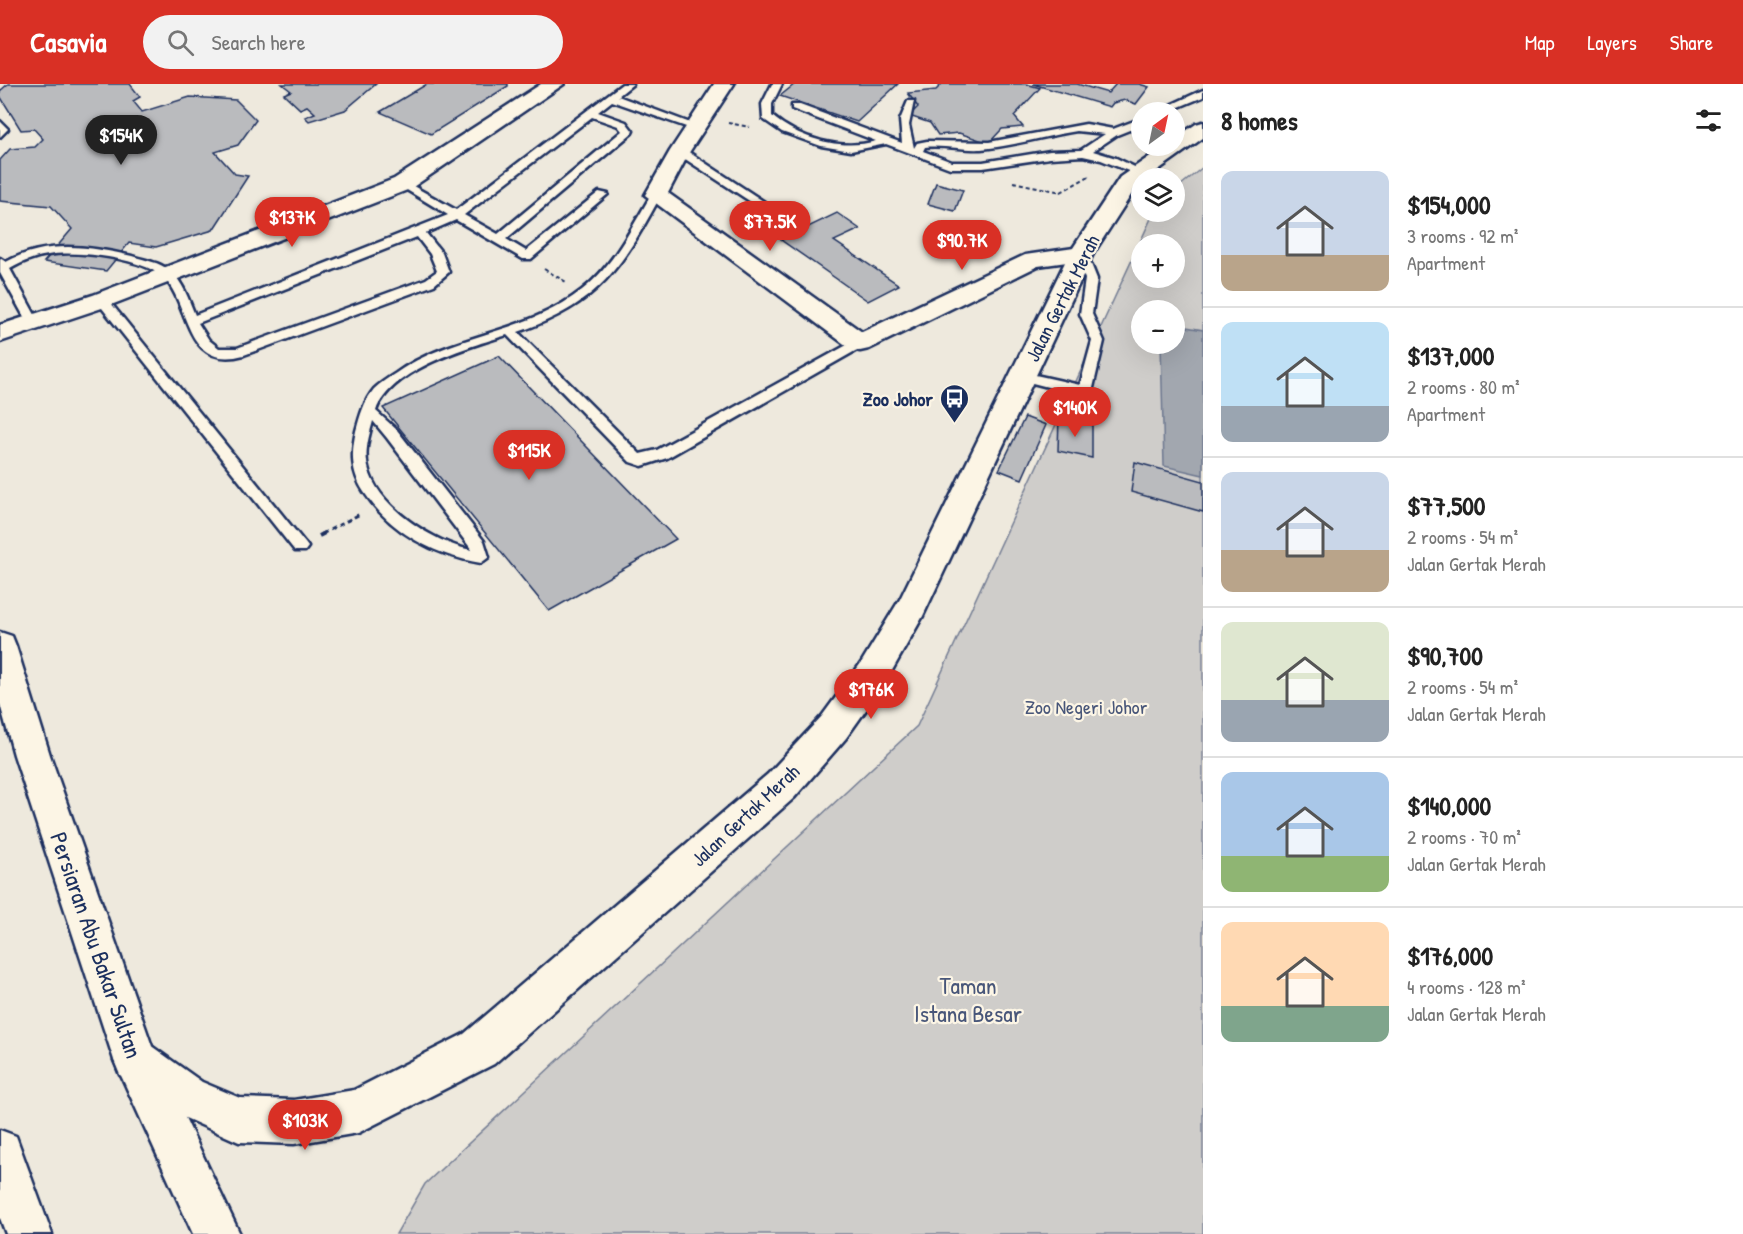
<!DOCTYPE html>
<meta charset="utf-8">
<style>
:root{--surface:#fff;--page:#f2f2f2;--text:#222;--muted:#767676;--line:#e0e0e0;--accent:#d93025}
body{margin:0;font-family:"Patrick Hand",sans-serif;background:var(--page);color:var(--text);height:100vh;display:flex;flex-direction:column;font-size:22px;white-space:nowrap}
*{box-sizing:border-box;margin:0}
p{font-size:20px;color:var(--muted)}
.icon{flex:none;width:33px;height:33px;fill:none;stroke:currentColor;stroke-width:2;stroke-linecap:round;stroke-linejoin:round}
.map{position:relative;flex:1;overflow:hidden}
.drawer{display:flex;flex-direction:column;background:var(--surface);width:540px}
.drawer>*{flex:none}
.needle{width:39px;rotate:33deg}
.controls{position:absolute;left:1131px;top:18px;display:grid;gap:12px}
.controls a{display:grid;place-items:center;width:54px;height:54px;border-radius:50%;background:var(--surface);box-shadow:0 6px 24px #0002;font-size:30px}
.price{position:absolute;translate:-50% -51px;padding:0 14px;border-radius:21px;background:var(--accent);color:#fff;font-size:20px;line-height:39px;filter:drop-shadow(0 2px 3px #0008)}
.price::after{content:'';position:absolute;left:50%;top:36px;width:18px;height:14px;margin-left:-9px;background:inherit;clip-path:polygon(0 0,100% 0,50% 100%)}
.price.on{background:#222;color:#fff}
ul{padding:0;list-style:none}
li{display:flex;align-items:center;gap:18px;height:150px;padding:0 18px}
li+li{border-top:2px solid var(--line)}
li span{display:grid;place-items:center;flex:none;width:168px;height:120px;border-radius:12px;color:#555}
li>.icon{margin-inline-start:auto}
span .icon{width:72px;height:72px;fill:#fffc;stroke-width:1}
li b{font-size:26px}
h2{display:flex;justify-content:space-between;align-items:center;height:72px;padding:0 18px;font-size:26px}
header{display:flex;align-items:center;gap:36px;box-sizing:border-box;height:84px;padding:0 30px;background:var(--accent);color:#fff}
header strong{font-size:28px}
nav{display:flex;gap:33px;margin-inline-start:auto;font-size:21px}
.search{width:420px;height:54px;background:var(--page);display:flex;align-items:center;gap:15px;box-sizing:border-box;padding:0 21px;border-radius:33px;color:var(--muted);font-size:22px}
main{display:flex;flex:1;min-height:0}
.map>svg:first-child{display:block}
.green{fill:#cfcdca;stroke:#757e94;stroke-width:1.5;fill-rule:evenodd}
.water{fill:#a2a7af;stroke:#6c778f;stroke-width:1.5}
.building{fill:#babbbe;stroke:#1b2f5e;stroke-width:1.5}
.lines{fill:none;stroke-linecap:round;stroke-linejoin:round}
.lane-casing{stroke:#1b2f5e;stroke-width:5}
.street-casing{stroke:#1b2f5e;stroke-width:5}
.secondary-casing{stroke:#1b2f5e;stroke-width:5}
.primary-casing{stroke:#1b2f5e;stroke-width:5}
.path-far2{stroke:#1b2f5e;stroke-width:2;stroke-dasharray:4 3;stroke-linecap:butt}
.path-far1{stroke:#1b2f5e;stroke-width:3;stroke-dasharray:5 4;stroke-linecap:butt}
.path{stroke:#1b2f5e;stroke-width:4;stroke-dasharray:6 4.5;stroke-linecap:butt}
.lane{fill:#fcf5e5;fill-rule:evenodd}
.street{fill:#fcf5e5;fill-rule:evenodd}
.secondary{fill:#fcf5e5;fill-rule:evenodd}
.primary{fill:#fcf5e5;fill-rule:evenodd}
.labels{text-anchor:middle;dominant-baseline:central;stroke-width:4.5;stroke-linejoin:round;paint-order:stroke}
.street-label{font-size:20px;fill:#1b2f5e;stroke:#fcf5e5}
.poi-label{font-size:20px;font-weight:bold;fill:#1b2f5e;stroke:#fcf5e5;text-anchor:end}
.park-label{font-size:20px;fill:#485679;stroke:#fcf5e5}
.near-street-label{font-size:24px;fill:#1b2f5e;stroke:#fcf5e5}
.near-park-label{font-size:24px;fill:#485679;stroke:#fcf5e5}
</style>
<header>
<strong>Casavia</strong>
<div class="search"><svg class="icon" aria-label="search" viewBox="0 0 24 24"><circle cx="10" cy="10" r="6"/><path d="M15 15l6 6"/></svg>Search here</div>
<nav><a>Map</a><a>Layers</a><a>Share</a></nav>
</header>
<main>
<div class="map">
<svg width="1203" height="1150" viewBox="0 0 1203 1150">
<rect width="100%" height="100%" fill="#eee9dd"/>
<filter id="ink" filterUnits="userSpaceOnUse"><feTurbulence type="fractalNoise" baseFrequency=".0167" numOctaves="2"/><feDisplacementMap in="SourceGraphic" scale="12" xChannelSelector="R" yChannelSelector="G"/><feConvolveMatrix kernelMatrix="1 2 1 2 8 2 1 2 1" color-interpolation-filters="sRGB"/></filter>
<g filter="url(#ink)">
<path class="green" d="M1203,83V1150H396L425,1100L917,642L1154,128H1174L1175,106ZM1142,160H1174V194H1142ZM1142,226H1174V260H1142Z"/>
<polygon class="water" points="1175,241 1203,246 1203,391 1164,382 1161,260 1174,260"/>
<g class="building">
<polygon points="8,0 130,0 140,13 133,17 142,28 190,13 236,16 256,36 238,61 215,68 235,90 248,92 213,146 156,163 129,159 106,187 44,178 72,145 51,122 0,117 0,76 10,65 35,63 43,55 34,45 21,46 0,12 0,7"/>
<polygon points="282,0 376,0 345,26 309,37 305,33 315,29 307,22 300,25 284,10 291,7"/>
<polygon points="427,0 508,0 508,2 431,50 380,28"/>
<polygon points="795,0 898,0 857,38 780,12"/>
<polygon points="942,0 1026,0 1040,4 1014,32 1023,43 1002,45 989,59 959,49 938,51 930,39 909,32 918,23 908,9 936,6"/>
<polygon points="1033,0 1077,0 1108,9 1116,0 1139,0 1149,3 1136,20 1125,16 1113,19 1110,23"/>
<polygon points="936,99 963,106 955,127 928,120"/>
<polygon points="837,129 860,145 834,157 899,201 868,217 781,156"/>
<polygon points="499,272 676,455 549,527 383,324"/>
<polygon points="1025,333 1046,341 1022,395 999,386"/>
<polygon points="1059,333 1092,340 1092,374 1058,367"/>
<polygon points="1135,378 1203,397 1203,428 1131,408"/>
</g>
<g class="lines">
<defs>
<g id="lane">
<path d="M622,0H633L618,12L701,43L692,45L612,17L598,28L626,38L633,47L632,49L506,155L526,167L599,108L608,110L531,175H523L456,136L426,149L442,169L449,188L434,201L244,271C184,287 191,222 164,194C144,174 75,166 48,171C34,173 22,178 10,185L40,240L34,244L28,240L0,189V174L6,178C46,156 89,162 132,172C144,176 160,178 170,187C183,197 189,217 195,231L448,131L397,100L406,98L456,126ZM592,33L618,42L622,47L498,150L464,131ZM417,153L430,170L437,187L426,195L237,264H219L209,256L198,239Z"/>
<path d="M772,0H782L772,20V32C799,55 842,67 876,57L792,25V21H800L902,59L900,36L908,17H914L909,41L914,64L917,59L927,57L989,58L1086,40L1113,45L1142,34V41L1117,51L1093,67L1116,74L1145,88L1136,90L1101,76L1083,72L1050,74L983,84H950L886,60L851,67L821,62L782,48L763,35L762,20ZM1077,47L1105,50L1081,66L1050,67L983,78H952L923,67L925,63C944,61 962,66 981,65C1014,62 1045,52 1077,47Z"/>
<polygon points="1203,6 1203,13 1167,28 1155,28"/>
<polygon points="0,37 8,45 0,53"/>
<polygon points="676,65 684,65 798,140 788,142 676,69"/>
<path d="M656,108L661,111C622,183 599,220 518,248L640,370L657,366L856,256H864V262L667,374L642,382L630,378L507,251C468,263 391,285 376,327L397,346L484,457L489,473L481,479C434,471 391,449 364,408C351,388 351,369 356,347C360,332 364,317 374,305C380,299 388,294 396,289C452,249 527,250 582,206C613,182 631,145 651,111ZM373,337L387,354L472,466C435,460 376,422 368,383C364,367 369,352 373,337Z"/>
<polygon points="1081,166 1087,170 1097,195 1092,230 1104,257 1093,304 1091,307 1079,311 1017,295 1015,292 1022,288 1080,301 1092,257 1080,230 1085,195 1075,170"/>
<polygon points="102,212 106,213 305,459 308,463 305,467 295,467 98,219 96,216"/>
</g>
<g id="street">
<polygon points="541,0 564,0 410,105 111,221 0,258 0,241 93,211 394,95"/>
<polygon points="714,0 734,0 690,67 668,109 862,248 1025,171 1081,163 1089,165 1093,170 1089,175 1038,182 869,265 860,267 851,265 645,111 670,67"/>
</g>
<polygon id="secondary" points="1203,38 1203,54 1147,94 1142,94 1093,170 923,532 885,599 846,654 794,714 494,980 358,1049 294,1060 239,1058 172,1028 120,991 114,976 120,961 135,955 150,961 202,998 240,1014 294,1016 354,1006 464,950 768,690 822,632 861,579 900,515 1069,170 1120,93 1165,62 1174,62 1174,55 1196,40"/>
<g id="primary">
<polygon points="0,548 12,552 16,562 50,671 154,968 240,1150 193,1150 114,976 14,671 0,620"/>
<polygon points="0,1046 16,1052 52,1150 6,1150 0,1134"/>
</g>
</defs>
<use href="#lane" class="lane-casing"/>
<use href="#street" class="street-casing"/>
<use href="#secondary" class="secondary-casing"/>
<use href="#primary" class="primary-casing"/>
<g class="path-far2">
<polyline points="728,39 750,43"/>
<polyline points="1013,98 1061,108 1091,91"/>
<polyline points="544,185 566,198"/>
</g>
<polyline class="path-far1" points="322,450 360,430"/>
<polyline class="path" points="319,452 325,449"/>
<use href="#lane" class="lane"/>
<use href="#street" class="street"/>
<use href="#secondary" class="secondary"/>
<use href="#primary" class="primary"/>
</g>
</g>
<defs>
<symbol id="bus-pin" viewBox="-11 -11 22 30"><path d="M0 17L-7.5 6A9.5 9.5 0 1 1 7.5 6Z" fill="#1b2f5e" stroke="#fcf5e5"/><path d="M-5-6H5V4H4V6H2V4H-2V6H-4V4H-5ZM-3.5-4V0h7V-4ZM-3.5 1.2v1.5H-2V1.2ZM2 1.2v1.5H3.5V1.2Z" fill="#fff"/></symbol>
</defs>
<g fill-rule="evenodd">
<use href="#bus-pin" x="938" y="298" width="33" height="45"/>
</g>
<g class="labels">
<g class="street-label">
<text transform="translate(1062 214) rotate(-63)">Jalan Gertak Merah</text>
<text transform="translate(745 731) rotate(-43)">Jalan Gertak Merah</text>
</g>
<g class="poi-label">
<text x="933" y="314">Zoo Johor</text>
</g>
<g class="park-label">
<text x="1086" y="622">Zoo Negeri Johor</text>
</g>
<g class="near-street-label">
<text transform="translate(97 861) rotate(71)">Persiaran Abu Bakar Sultan</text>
</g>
<g class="near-park-label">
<text x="968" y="901">Taman<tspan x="968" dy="28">Istana Besar</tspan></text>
</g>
</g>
</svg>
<div class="controls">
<a><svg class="needle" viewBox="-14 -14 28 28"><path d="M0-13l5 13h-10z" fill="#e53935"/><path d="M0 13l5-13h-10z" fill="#767676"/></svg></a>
<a><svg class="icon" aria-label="layers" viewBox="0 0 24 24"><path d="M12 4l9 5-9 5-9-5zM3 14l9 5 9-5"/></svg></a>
<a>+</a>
<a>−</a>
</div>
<b class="price on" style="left:121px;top:82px">$154K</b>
<b class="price" style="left:292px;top:164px">$137K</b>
<b class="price" style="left:770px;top:168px">$77.5K</b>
<b class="price" style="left:962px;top:187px">$90.7K</b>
<b class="price" style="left:1075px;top:354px">$140K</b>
<b class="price" style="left:529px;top:397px">$115K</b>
<b class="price" style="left:871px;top:636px">$176K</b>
<b class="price" style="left:305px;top:1067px">$103K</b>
</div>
<section class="drawer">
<h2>8 homes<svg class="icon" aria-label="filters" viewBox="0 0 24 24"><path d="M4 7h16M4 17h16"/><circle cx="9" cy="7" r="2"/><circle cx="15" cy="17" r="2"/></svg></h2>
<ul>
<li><span style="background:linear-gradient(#c9d6e8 70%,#b9a48a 0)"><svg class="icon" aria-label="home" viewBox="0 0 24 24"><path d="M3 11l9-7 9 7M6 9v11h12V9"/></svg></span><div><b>$154,000</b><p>3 rooms · 92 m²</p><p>Apartment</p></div></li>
<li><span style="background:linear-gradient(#bfe0f5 70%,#9aa5b1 0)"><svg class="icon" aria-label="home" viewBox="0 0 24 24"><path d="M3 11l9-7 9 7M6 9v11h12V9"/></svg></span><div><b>$137,000</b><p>2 rooms · 80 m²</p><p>Apartment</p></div></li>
<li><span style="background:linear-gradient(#c9d6e8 65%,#b9a48a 0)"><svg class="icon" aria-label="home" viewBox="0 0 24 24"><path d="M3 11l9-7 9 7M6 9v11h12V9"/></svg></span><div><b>$77,500</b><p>2 rooms · 54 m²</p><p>Jalan Gertak Merah</p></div></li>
<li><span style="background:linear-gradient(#dfe7d0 65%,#9aa5b1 0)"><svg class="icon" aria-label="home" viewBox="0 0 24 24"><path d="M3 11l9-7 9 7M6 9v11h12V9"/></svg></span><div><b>$90,700</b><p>2 rooms · 54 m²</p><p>Jalan Gertak Merah</p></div></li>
<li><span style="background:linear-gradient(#a9c7e8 70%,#8fb573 0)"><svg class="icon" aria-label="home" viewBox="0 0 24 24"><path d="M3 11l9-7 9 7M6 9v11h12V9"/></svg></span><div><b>$140,000</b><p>2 rooms · 70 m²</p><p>Jalan Gertak Merah</p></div></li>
<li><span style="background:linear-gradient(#ffd9b3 70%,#7fa58c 0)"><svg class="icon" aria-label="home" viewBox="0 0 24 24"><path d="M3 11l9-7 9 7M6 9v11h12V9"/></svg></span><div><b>$176,000</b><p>4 rooms · 128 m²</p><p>Jalan Gertak Merah</p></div></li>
</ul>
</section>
</main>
